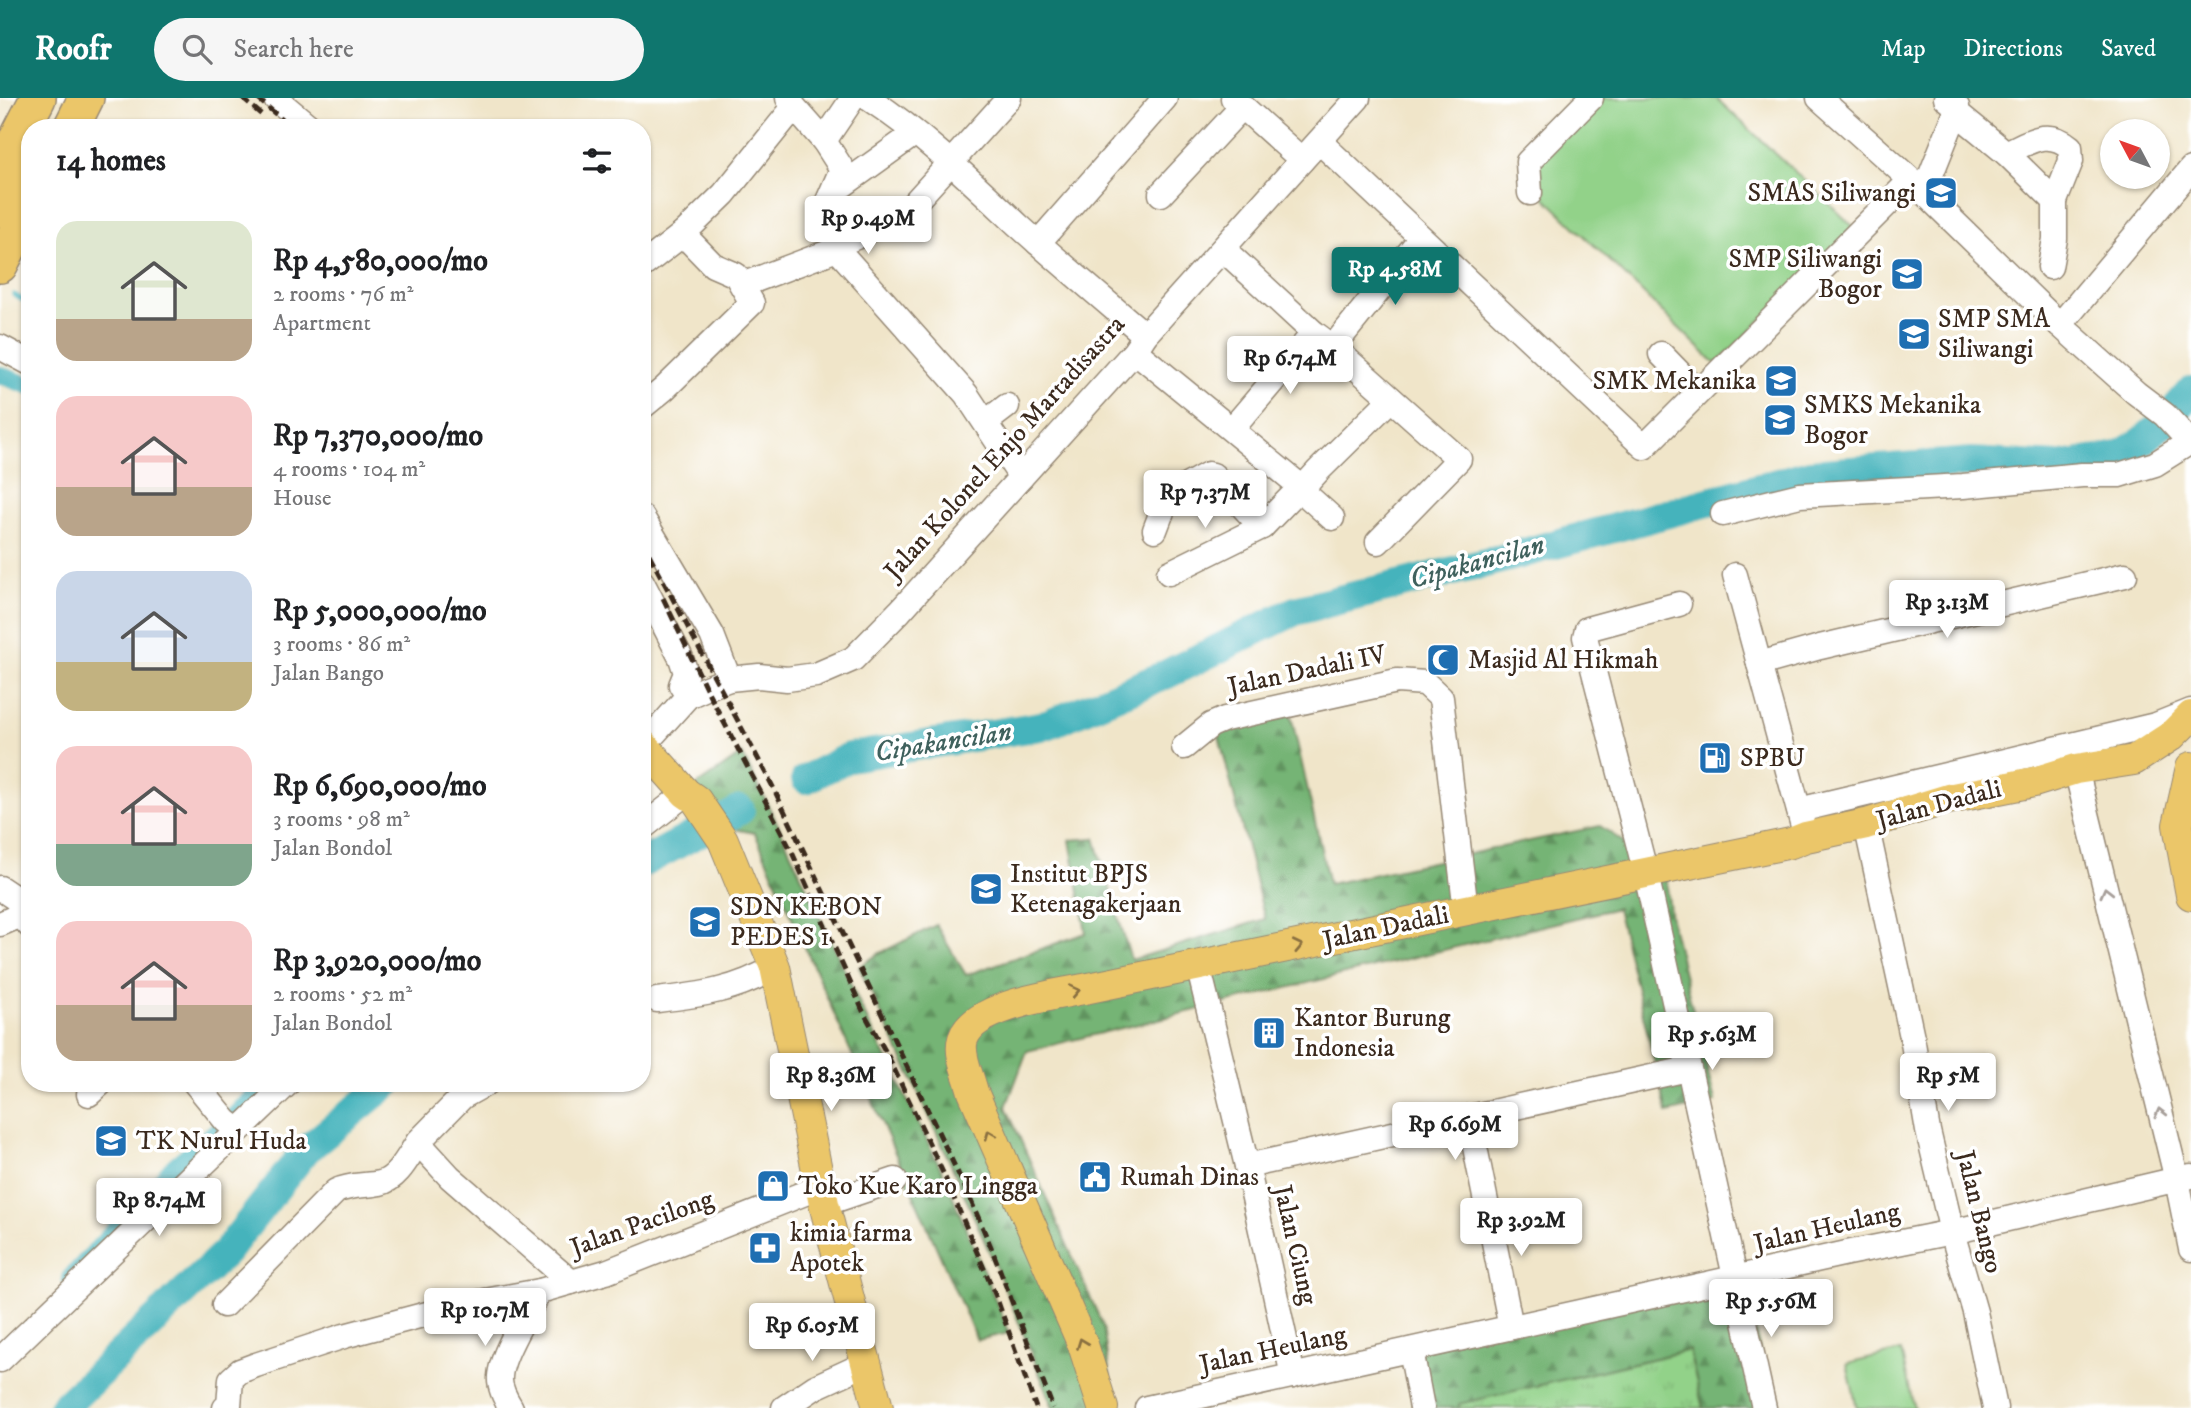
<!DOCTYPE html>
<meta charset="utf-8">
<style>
:root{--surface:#fff;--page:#f6f6f6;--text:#202124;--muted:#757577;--accent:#0f766e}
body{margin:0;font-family:"IM FELL DW Pica",serif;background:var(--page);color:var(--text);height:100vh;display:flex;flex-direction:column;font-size:26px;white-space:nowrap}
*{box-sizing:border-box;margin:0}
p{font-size:23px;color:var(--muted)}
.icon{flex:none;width:38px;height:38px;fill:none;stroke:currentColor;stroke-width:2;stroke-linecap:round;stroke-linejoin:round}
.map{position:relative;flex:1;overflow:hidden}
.side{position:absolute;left:21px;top:21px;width:630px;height:973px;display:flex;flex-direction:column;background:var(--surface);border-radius:28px;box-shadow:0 2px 5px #0004}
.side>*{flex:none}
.needle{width:46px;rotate:311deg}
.tools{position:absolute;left:2100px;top:21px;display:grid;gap:14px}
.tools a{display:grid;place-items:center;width:70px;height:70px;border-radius:50%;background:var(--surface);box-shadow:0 2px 5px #0004;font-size:35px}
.price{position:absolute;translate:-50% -60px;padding:0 16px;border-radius:7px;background:#fff;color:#222;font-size:23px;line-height:46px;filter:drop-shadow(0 2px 4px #0008)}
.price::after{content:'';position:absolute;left:50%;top:42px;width:21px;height:16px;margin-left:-10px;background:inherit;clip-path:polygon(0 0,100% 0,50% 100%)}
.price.active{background:var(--accent);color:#fff}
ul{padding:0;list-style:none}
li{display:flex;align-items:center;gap:21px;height:175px;padding:0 35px}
li span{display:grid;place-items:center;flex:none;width:196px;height:140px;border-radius:21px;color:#555}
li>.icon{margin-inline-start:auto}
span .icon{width:84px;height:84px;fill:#fffc;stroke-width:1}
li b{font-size:30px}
h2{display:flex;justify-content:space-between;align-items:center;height:84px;padding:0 35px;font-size:30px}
header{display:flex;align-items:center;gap:42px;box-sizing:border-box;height:98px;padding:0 35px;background:var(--accent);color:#fff}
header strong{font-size:33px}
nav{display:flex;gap:38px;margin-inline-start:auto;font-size:24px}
.search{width:490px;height:63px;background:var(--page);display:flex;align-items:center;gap:18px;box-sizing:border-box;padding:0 24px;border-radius:38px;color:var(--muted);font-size:26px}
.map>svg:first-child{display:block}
.grass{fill:url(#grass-tufts);stroke:#667e54;stroke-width:2}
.forest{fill:url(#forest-firs);stroke:#586f4a;stroke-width:2}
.garden{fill:#92d289;stroke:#667e54;stroke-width:2}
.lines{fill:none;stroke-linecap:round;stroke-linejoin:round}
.stream{stroke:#44b3bc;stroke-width:5}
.canal{stroke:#44b3bc;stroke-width:18}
.river{stroke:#44b3bc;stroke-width:30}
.minor-casing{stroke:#968874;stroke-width:27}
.major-casing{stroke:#968874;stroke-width:32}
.highway-casing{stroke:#968874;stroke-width:38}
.minor{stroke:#fff;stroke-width:24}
.major{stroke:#ebc669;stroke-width:30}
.highway{stroke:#ebc669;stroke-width:35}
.rail{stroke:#3b2a1e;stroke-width:5;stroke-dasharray:10 5;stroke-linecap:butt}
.oneway{stroke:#a79f9a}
.oneway2{stroke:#8a7040}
.labels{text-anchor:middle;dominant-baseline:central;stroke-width:7;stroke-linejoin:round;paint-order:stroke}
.poi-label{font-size:26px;fill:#3b2a1e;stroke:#fff;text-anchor:start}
.street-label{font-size:26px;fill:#3b2a1e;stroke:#fff}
.water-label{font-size:28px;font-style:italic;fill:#3f615d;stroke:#fff}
</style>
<header>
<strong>Roofr</strong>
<div class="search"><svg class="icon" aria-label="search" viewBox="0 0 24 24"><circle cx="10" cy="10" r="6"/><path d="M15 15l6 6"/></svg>Search here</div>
<nav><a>Map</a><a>Directions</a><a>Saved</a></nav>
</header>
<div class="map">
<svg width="2191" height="1310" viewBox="0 0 2191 1310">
<defs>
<pattern id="grass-tufts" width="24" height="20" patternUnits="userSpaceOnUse" patternTransform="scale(1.75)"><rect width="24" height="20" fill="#92d289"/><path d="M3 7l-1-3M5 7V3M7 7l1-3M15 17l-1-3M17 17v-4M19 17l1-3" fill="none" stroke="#7fb476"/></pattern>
<pattern id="forest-firs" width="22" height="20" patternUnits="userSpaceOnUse" patternTransform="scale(1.75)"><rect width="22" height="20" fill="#75b475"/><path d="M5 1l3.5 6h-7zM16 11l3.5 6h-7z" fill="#61935f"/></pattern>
</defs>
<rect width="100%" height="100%" fill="#fff"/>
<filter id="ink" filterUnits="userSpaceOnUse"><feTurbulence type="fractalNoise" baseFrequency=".0143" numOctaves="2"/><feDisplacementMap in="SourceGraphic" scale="14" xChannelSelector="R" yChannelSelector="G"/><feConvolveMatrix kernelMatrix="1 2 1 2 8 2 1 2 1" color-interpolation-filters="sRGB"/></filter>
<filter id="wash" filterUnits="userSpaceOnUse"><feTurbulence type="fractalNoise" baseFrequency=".00686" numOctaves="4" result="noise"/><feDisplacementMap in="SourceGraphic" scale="28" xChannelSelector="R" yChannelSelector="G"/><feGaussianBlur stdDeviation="1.57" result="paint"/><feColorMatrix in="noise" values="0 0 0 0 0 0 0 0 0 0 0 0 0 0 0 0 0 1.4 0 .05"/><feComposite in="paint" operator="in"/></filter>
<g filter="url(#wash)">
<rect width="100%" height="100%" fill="#f0e5c9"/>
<polygon class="grass" points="1689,1252 1703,1310 1459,1310 1454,1288 1570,1280"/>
<g class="forest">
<path d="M1290,613L1329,786L1600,728L1665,772L1671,822L1715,1004L1667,1015L1617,810L1027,953L1006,1009L1103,1228L1114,1310H1053C995,1160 929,1014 859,869L878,856L936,827L966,877L1086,835L1070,742L1095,740L1131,862L1265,821L1217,630Z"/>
<polygon points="742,656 780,731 863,913 944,1077 1009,1235 977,1242 755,735 713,727 686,695"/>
<polygon points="1744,1177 1772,1310 1703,1310 1689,1252 1459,1306 1459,1310 1422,1310 1411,1252"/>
</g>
<g class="garden">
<polygon points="1600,0 1716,0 1855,130 1716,266 1542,97 1534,79 1538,61"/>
<polygon points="1901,1253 1914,1310 1857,1310 1847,1266"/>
</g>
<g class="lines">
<polyline class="stream" points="14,197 30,206"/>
<g class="canal">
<polyline points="0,277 30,288"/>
<polyline points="234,1018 266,985"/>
<polyline points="70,1180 174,1068 221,1029"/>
</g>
<g class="river">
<polyline points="2173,314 2191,293"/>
<polyline points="806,681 849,659 1047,627 1165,577 1295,513 1509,459 1810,376 1972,364 2058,369 2118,358 2143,343 2163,325"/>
<polyline points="724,721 740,712"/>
<polyline points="642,765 700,734"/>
<polyline points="63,1310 226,1154 306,1052 388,985"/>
</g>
</g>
</g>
<g filter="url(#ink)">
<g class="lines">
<defs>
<g id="minor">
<polyline points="275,0 311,30"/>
<polyline points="788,0 794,9 824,43 842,71 825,110 837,151 966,296 1021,379"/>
<path d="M868,0C923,36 971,83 1019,128C1060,165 1103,201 1145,237"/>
<polyline points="1233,0 1302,62"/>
<polyline points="1819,0 1911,82 2060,227 2136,295 2165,317 2191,345"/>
<polyline points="1946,0 1957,9 1956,14 2006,55 2055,103 2055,141 2050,169"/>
<polyline points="824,43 853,0"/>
<polyline points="1320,44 1644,349 1911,82"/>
<path d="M2006,55C2029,44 2048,30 2070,49L2071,63L2055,103"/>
<polyline points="837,86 843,87 914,36"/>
<polyline points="1924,94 1956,14"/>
<polyline points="1530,95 1528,64 1591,0"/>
<polyline points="1161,96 1242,9"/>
<polyline points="1038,145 1165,0"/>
<polyline points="836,147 856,139 889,120 898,123 1009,0"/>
<polyline points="1223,151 1314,235 1333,249 1459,361 1378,444"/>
<polyline points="642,168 683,136 724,96 794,9"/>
<polyline points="742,187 837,151"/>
<polyline points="2060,227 2191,71"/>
<polyline points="0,249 30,265"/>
<polyline points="1333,249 1421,140"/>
<polyline points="1135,253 1294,383 1298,392 1303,394 1332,420"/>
<polyline points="1661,256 1698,294"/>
<polyline points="642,309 664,291 752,205 736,177 713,167 683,136"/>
<polyline points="986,324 1007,308"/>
<polyline points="1232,331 1314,235"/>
<polyline points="1303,394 1309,383 1318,373 1391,301"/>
<polyline points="1723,416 1800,397 1963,388 2082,377 2119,377 2155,366 2190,344"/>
<polyline points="642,419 712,537 729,581"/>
<polyline points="1155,432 1168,398 1208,376 1213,377 1262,429"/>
<polyline points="1169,475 1262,429 1298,392"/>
<polyline points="1735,477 1803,728"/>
<polyline points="642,484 681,560 686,575 681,587 688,598"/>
<polyline points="1679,506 1587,531 1585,539 1646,776 1764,1310"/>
<polyline points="1759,566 1820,549 2125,477"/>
<polyline points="644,647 688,598 706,590 729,581 759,578 787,581 816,577 853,561 900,513 1135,253 1145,237 1358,0"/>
<polyline points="1184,649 1211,627 1225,621 1397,583 1425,585 1441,600 1466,813"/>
<polyline points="2076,671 2177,1082 2191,1151"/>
<polyline points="1799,712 2156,627 2191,613"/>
<polyline points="1866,726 1912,939 1928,1033 1952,1134 1975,1214 1995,1310"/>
<polyline points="642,730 686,695"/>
<polyline points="0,790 18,802 21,817 30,828"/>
<polyline points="0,826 21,817"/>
<polyline points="1198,867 1247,1068 1293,1278"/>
<path d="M657,902C701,897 737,892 775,869"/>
<polyline points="195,985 226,1023 238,1032"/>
<polyline points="487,985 462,999 418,1044 450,1079 571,1184"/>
<polyline points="89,996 101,985"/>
<polyline points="1469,1019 1511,1229"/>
<polyline points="1247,1068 1688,971"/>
<polyline points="824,1106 895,1082"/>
<path d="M224,1207L336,1093C351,1086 365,1088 380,1085C398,1081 409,1057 418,1044"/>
<polyline points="1411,1252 1422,1310"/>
<polyline points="0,1262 288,985"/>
<polyline points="225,1310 229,1308 231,1281 240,1273 256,1267 344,1238 457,1208 540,1193 606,1174 820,1089"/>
<path d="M511,1310C506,1302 499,1289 500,1279C501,1256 528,1214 540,1193"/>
<polyline points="784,1310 815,1289 865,1266"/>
<polyline points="1147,1310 1847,1155 1952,1134 2191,1078"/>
</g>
<g id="major">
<polyline points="642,646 686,695 696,702 723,742 775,869 824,1106 878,1310"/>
<polyline points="2191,669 2178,727 2191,797"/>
<path d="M1103,1310L1083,1247L973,994C969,978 958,956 963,941C973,908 1053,897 1084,891L1791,745L1806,739L1866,726L1948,701L2034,684L2076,671L2134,662L2171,638L2191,618"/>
</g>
<g id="highway">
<polyline points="71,30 86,0"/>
<polyline points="0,74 38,0"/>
<polyline points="0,111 29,55"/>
<polyline points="0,167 30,108"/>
</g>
</defs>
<use href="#minor" class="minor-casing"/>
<use href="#major" class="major-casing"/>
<use href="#highway" class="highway-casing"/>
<use href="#minor" class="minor"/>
<use href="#major" class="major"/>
<use href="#highway" class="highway"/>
<g class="rail">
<polyline points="242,0 263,18"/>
<polyline points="257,0 292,30"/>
<polyline points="642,443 771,685 968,1096 991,1149 1053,1310"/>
<polyline points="663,500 706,590 791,752 863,913 888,958 944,1077 997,1201 1036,1310"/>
</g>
</g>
<defs><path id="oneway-chevron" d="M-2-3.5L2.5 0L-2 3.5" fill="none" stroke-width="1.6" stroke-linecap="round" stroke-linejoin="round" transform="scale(1.75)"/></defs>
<g class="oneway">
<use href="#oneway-chevron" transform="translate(2106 794) rotate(-104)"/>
<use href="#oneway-chevron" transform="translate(2160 1015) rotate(-104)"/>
</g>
<g class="oneway2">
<use href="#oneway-chevron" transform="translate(1298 848) rotate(-12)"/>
<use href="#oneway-chevron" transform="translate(1075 893) rotate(-12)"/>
<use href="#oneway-chevron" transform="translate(990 1037) rotate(-112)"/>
<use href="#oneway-chevron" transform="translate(1082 1245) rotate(-111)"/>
</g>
</g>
<defs>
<symbol id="school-square" viewBox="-11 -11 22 22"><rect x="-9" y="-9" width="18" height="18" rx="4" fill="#1f6fb2" stroke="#fff"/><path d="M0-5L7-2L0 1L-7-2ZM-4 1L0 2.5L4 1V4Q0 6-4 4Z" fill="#fff"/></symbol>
<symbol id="mosque-square" viewBox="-11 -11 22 22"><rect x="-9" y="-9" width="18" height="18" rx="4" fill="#1f6fb2" stroke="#fff"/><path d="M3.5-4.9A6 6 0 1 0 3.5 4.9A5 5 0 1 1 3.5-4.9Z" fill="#fff"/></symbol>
<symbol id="fuel-square" viewBox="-11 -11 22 22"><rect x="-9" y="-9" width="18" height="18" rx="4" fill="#1f6fb2" stroke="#fff"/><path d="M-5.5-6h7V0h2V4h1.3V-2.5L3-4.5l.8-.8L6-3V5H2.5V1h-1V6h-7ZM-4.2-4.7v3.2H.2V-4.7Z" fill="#fff"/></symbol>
<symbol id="university-square" viewBox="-11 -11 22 22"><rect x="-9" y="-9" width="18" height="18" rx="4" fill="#1f6fb2" stroke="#fff"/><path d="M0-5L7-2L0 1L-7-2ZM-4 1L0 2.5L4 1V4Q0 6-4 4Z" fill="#fff"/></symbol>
<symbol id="building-square" viewBox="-11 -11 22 22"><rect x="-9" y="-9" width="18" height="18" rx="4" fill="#1f6fb2" stroke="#fff"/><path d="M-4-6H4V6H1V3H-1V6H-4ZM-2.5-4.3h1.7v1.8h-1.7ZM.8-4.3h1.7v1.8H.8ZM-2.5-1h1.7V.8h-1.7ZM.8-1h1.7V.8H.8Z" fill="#fff"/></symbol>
<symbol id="civic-square" viewBox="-11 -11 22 22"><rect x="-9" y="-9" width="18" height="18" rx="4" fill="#1f6fb2" stroke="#fff"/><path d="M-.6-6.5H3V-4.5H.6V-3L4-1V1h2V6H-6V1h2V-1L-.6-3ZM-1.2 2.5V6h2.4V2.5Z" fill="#fff"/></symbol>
<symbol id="shop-square" viewBox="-11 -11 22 22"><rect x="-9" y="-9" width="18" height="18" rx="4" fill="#1f6fb2" stroke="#fff"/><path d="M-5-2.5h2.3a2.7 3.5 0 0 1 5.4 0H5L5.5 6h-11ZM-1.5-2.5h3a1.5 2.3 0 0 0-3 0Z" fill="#fff"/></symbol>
<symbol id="pharmacy-square" viewBox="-11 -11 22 22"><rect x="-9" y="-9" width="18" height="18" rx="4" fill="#1f6fb2" stroke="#fff"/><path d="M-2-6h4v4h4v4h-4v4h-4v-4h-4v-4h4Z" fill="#fff"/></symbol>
</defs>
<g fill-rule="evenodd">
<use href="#school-square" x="1922" y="76" width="38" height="38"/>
<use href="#school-square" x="1888" y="157" width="38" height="38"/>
<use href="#school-square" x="1895" y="217" width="38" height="38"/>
<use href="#school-square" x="1762" y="264" width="38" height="38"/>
<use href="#school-square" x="1761" y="303" width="38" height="38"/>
<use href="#mosque-square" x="1424" y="543" width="38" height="38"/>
<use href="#fuel-square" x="1696" y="641" width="38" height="38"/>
<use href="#university-square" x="967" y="772" width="38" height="38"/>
<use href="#school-square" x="686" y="805" width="38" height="38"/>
<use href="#building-square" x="1250" y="916" width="38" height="38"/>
<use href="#school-square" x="92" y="1024" width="38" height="38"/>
<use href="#civic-square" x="1076" y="1060" width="38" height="38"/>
<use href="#shop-square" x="754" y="1069" width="38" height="38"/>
<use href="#pharmacy-square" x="746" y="1131" width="38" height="38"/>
</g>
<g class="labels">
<g class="poi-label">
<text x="1916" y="95" text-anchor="end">SMAS Siliwangi</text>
<text x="1882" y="161" text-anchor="end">SMP Siliwangi<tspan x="1882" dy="30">Bogor</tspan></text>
<text x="1938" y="221">SMP SMA<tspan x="1938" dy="30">Siliwangi</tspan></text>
<text x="1756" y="283" text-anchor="end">SMK Mekanika</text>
<text x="1804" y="307">SMKS Mekanika<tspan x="1804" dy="30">Bogor</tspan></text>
<text x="1468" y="562">Masjid Al Hikmah</text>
<text x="1740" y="660">SPBU</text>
<text x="1010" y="776">Institut BPJS<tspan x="1010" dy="30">Ketenagakerjaan</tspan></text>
<text x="730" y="809">SDN KEBON<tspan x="730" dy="30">PEDES 1</tspan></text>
<text x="1294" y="920">Kantor Burung<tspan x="1294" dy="30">Indonesia</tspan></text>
<text x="136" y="1043">TK Nurul Huda</text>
<text x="1120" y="1079">Rumah Dinas</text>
<text x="798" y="1088">Toko Kue Karo Lingga</text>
<text x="790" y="1135">kimia farma<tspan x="790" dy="30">Apotek</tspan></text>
</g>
<g class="street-label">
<text transform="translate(1005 350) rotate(-48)">Jalan Kolonel Enjo Martadisastra</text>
<text transform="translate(1307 573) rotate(-12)">Jalan Dadali IV</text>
<text transform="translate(1939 707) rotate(-15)">Jalan Dadali</text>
<text transform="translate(1386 830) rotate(-12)">Jalan Dadali</text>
<text transform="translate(1979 1114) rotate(76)">Jalan Bango</text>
<text transform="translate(642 1126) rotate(-20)">Jalan Pacilong</text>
<text transform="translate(1827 1130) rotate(-13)">Jalan Heulang</text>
<text transform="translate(1295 1147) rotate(77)">Jalan Ciung</text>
<text transform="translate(1273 1252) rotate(-12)">Jalan Heulang</text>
</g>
<g class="water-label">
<text transform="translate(1477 464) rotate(-15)">Cipakancilan</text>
<text transform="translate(943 644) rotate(-9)">Cipakancilan</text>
</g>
</g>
</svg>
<div class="tools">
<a><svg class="needle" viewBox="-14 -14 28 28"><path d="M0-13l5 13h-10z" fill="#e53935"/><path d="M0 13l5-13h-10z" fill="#757577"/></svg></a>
</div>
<b class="price" style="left:868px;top:158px">Rp 9.49M</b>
<b class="price active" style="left:1395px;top:209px">Rp 4.58M</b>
<b class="price" style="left:1290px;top:298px">Rp 6.74M</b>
<b class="price" style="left:1205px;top:432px">Rp 7.37M</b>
<b class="price" style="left:1947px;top:542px">Rp 3.13M</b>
<b class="price" style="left:1712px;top:974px">Rp 5.63M</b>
<b class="price" style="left:831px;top:1015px">Rp 8.36M</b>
<b class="price" style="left:1948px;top:1015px">Rp 5M</b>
<b class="price" style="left:1455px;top:1064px">Rp 6.69M</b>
<b class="price" style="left:159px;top:1140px">Rp 8.74M</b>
<b class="price" style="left:1521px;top:1160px">Rp 3.92M</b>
<b class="price" style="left:1771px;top:1241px">Rp 5.56M</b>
<b class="price" style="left:485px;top:1250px">Rp 10.7M</b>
<b class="price" style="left:812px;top:1265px">Rp 6.05M</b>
<section class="side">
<h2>14 homes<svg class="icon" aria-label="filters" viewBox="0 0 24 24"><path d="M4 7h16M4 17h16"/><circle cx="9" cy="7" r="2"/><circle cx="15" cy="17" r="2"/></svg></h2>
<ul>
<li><span style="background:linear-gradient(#dfe7d0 70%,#b9a48a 0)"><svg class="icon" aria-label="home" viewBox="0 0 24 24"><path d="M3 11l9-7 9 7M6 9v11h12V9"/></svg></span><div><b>Rp 4,580,000/mo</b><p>2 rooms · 76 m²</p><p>Apartment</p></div></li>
<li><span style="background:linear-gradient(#f6c9c9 65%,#b9a48a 0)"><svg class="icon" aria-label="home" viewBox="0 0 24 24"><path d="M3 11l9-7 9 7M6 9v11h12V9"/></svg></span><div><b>Rp 7,370,000/mo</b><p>4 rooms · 104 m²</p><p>House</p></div></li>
<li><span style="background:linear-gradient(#c9d6e8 65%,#c2b280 0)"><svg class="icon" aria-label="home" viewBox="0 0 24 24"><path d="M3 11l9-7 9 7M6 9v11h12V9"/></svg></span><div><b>Rp 5,000,000/mo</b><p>3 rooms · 86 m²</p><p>Jalan Bango</p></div></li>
<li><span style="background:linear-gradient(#f6c9c9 70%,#7fa58c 0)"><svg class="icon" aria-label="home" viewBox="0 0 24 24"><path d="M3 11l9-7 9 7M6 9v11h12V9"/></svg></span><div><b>Rp 6,690,000/mo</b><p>3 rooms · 98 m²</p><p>Jalan Bondol</p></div></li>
<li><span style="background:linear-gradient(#f6c9c9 60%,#b9a48a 0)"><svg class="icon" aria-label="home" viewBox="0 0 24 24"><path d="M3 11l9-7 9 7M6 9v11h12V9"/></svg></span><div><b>Rp 3,920,000/mo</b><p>2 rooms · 52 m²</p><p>Jalan Bondol</p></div></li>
</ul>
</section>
</div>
